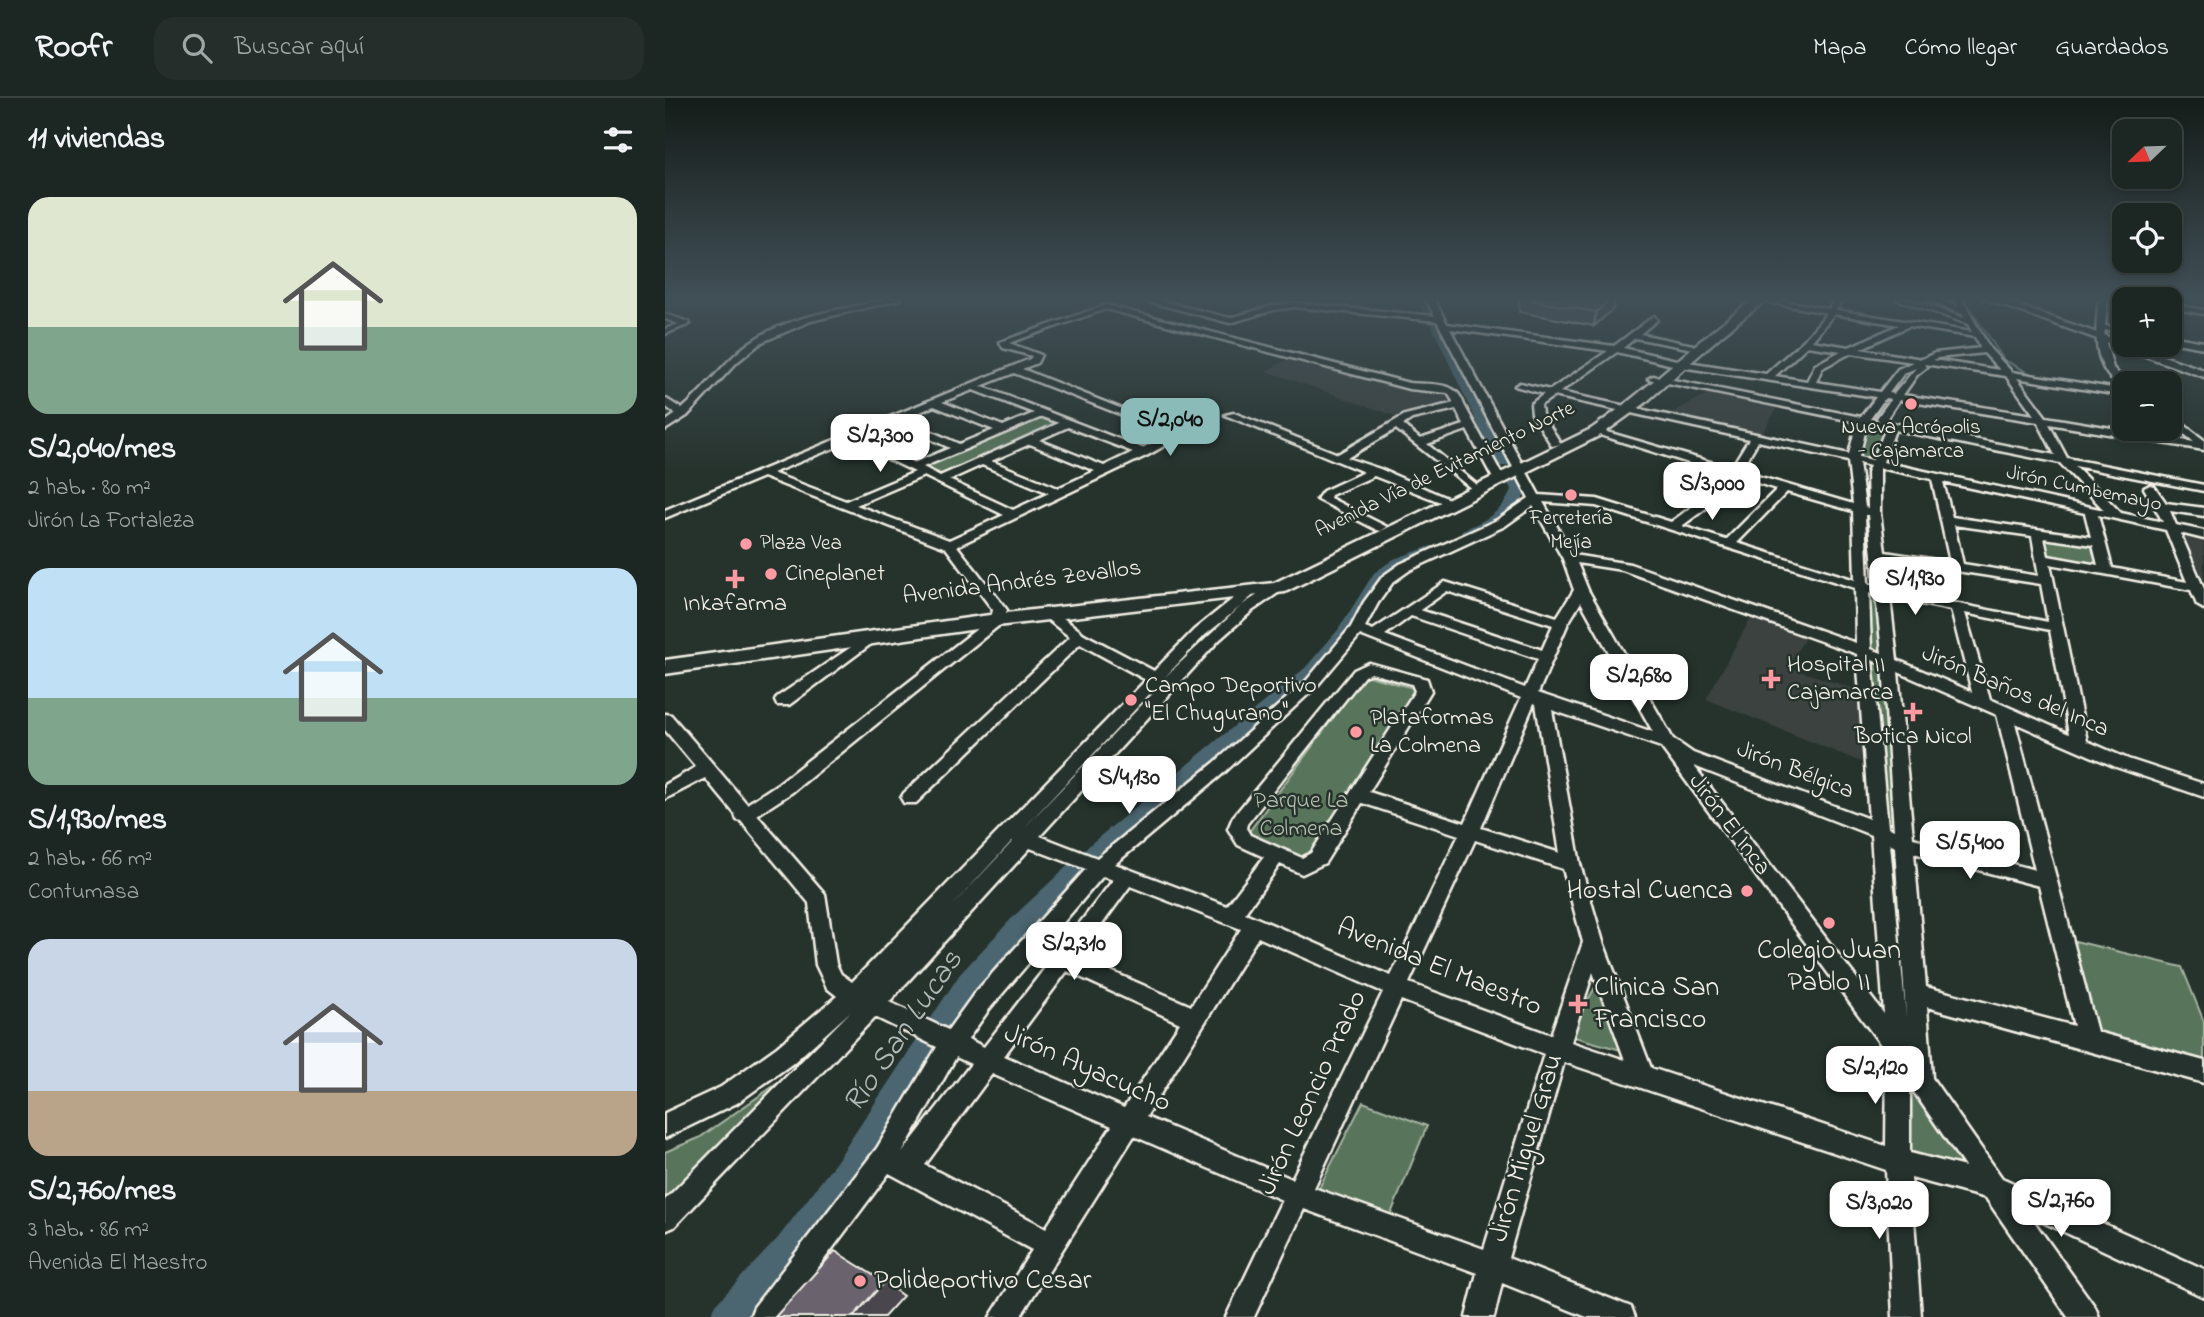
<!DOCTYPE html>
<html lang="es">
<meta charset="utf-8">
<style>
:root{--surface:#1c2622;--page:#252e2a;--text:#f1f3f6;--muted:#a0a5a5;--line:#3a4340;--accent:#8bbbb9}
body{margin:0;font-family:"Indie Flower",sans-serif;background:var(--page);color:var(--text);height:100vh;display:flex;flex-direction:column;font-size:26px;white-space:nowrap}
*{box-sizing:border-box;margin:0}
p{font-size:23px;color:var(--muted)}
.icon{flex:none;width:38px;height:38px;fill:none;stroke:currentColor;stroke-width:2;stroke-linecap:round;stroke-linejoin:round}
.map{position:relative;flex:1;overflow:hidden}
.side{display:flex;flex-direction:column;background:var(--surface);width:665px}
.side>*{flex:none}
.needle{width:46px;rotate:247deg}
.buttons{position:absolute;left:1447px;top:21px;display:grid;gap:14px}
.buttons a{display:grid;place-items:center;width:70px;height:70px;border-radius:14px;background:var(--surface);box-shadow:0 4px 10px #0003,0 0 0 2px var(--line);font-size:35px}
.price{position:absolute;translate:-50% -60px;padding:0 16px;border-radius:14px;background:#fff;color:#222;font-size:23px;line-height:46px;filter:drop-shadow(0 2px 4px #0008)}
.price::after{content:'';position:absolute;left:50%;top:42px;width:21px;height:16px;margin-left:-10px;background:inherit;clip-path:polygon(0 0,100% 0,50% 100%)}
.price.current{background:var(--accent);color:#111}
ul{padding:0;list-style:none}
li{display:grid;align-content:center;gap:14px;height:371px;padding:0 28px}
li span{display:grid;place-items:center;height:217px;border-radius:21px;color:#555}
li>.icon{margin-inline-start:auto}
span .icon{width:126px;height:126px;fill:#fffc;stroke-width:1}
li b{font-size:30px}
h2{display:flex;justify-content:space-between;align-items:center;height:84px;padding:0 28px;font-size:30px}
header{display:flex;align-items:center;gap:42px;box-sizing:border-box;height:98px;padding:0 35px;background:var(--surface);border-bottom:2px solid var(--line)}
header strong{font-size:33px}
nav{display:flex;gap:38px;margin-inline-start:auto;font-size:24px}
.search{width:490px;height:63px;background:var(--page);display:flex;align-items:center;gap:18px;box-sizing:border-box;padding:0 24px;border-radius:21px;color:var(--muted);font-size:26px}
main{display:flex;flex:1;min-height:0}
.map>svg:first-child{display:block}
.built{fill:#3a4240}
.green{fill:#59755b;stroke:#a6b3a2;stroke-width:2}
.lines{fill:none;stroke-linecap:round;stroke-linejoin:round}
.stream{stroke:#8f9ea1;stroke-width:2}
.river{fill:#4c6671;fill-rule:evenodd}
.minor-casing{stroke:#f4f1e8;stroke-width:5}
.major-casing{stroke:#f4f1e8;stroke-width:5}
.highway-casing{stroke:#f4f1e8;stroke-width:5}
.minor{fill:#26332d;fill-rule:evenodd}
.major{fill:#26332d;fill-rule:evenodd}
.highway{fill:#26332d;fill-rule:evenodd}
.wall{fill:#5b565f;stroke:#f4f1e8;stroke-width:2}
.shaded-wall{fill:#4a464d;stroke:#f4f1e8;stroke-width:2}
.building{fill:#6a646e;stroke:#f4f1e8;stroke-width:2}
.poi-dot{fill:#ff9aa2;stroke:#26332d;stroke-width:2.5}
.labels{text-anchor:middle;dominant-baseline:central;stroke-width:5;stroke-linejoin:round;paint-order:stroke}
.far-poi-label{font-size:21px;fill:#f4f1e8;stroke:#26332d}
.far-street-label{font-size:21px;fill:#f4f1e8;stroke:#26332d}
.poi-label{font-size:24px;fill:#f4f1e8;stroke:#26332d;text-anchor:start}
.street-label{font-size:24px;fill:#f4f1e8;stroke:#26332d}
.park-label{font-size:24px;fill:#b6bfb0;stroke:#26332d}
.near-poi-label{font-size:28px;fill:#f4f1e8;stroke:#26332d;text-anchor:start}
.near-street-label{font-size:28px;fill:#f4f1e8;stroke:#26332d}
.near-water-label{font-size:32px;font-style:italic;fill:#b1b9b8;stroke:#26332d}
</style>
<header>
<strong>Roofr</strong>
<div class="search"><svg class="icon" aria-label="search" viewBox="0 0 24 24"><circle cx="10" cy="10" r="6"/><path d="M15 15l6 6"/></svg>Buscar aquí</div>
<nav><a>Mapa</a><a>Cómo llegar</a><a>Guardados</a></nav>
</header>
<main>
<section class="side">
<h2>11 viviendas<svg class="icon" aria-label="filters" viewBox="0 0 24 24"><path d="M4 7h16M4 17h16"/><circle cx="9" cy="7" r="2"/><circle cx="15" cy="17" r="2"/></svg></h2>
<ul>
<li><span style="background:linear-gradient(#dfe7d0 60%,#7fa58c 0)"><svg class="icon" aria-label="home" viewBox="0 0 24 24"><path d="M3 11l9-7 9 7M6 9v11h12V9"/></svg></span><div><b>S/2,040/mes</b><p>2 hab. · 80 m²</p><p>Jirón La Fortaleza</p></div></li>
<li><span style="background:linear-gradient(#bfe0f5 60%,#7fa58c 0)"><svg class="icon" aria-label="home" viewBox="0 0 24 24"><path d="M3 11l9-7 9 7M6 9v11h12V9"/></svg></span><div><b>S/1,930/mes</b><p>2 hab. · 66 m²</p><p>Contumasa</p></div></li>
<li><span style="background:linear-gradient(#c9d6e8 70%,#b9a48a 0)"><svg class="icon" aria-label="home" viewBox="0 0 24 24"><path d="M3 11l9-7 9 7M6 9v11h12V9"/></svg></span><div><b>S/2,760/mes</b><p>3 hab. · 86 m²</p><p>Avenida El Maestro</p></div></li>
</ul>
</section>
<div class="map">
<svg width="1539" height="1219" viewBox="0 0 1539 1219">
<rect width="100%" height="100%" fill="#26332d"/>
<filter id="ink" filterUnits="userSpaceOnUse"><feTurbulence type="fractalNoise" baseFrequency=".0143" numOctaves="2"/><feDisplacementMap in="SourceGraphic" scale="14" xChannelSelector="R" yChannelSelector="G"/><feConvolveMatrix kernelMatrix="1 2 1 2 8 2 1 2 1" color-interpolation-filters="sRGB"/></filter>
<g filter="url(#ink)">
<g class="built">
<polygon points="627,259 751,295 786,292 798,311 739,321 601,273"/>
<polygon points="1042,296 1112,310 1095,339 1086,334 1001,318"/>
<polygon points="1516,436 1539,442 1539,484"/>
<polygon points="1087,518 1141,538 1123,569 1196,593 1196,664 1041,601"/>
</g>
<g class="green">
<polygon points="376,318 395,326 279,377 258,369"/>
<polygon points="1198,325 1225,332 1210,365 1186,359"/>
<polygon points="1376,436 1427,444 1432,468 1382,457"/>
<polygon points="1201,490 1212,493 1218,559 1204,554"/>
<polygon points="1206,560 1217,565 1231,739 1218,732"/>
<polygon points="700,577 752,591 645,762 580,739"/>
<polygon points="1406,842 1517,869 1539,924 1539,972 1436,944"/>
<polygon points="934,883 956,952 902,937"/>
<polygon points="130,973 0,1107 0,1054 34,1040"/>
<polygon points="1241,974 1309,1074 1245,1053"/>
<polygon points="698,1004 762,1028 723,1123 650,1098"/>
</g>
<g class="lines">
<polyline class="stream" points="1299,201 1339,262 1372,279"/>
<g class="river">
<polygon points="750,201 760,201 774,222 845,365 843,368 833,368 831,365 764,222"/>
<path d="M847,376L852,377L862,391C855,413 821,446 796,439V433C818,423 839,415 846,391L840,380Z"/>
<polygon points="766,448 772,449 774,453 772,457 741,469 722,482 688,539 654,580 446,758 367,834 315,894 195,1088 139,1166 89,1219 45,1219 51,1206 113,1140 171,1064 295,876 349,818 428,744 640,570 673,532 709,475 729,461"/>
</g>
<defs>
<g id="minor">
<path d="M222,201H236L146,223L97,244L72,264L22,318L0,332V324L11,316L0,308V300L17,311C39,292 56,268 79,249C119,217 174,213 222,201Z"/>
<path d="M474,201H488L565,220L607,208L629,205L770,218L761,201H769L782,226L949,248L989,218L992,222L975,236L1028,247V251L970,240L958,250L1016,263L1101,276L1139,242L1162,215L1087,201H1106L1164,211L1169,201H1177L1171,212L1307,234L1303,226L1231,201H1243L1299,220L1297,216L1261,201H1272L1294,209L1289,201H1297L1325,251L1347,274L1460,292V298L1352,280L1381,319L1529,344L1505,324V316L1539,342V352L1384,326L1402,360L1539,387V393L1410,368L1456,415L1498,424L1479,390L1485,387L1489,388L1501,405L1539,410V418L1505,413L1511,427L1539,433V441L1515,435L1539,491V511L1532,507L1526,492L1385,466L1422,643L1463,661L1539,686V699L1451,669L1350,625L1432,934L1539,963V985L1262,909L1267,980L1337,1080L1539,1171V1199L1365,1118L1430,1209L1434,1219H1403L1321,1100L1246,1080L1256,1219H1228L1221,1072L899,964L843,1160L966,1209L970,1219H922L837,1185L829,1219H801L812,1175L639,1111L589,1219H561L617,1102L469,1038L355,1219H325L367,1152L224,1075L116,1219H85L89,1209L212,1050L272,949L210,919L9,1129L0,1133V1102L186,913L128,965L72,1005L0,1040V1015L56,989L112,949L172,898L162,890L151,867L144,805L76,723L72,722L70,716L40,680L0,701V687L31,669L0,632V616L6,617L82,706L114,685L326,520L328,512L281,450L98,379L0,420V412L365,261L367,258L338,250L335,244L441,207L744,285C767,287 792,282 799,307L841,384L831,386L802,332L762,346L811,386V390L807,391L731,331L682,360L715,371L793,405L787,409L783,407L709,378L666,397L665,400L722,429L716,433L712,432L652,401L658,393L699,374L560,317L569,315L673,356L740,317L789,305L783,295L744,291L441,211L344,245L376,257L372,265L357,271L520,336L483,357L292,448L342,512L337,525L126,695L92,717L160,796L171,866L176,876L187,884L481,582L415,546L251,705H239L236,700L239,695L405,539L379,519L377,516L379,513H389L419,536L489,573L529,532L580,491L585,490L592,494L577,507L608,487L613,486L620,490L587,513L554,542L375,738L432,760L549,665L642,582L686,529L699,504L718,478L735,466L832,422L864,400L772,223L629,209L608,212L565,225ZM1169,216L1234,227L1184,249L1147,243ZM1244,228L1310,239L1316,250L1270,255L1257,261L1195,251ZM785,231L943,253L885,292L855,285L850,288L879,296L866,306L867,316L887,348L896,346L877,316L876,307L889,298L1084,341L1066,370L935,332L926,334L1068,379L1006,424L932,401L874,397ZM1142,248L1176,253L1150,267L1142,283L1110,278ZM952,254L1016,269L1211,299L1196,319L988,278L983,281L1192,324L1184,356L895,294ZM1186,255L1248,264L1233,271L1215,294L1151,284L1157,270ZM1319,255L1335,272L1268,262L1272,260ZM1259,266L1341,278L1369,317L1238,297L1252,277L1262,269ZM1251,270L1229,296L1224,295L1239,275ZM349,275L506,336L477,350L316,288ZM308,292L369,315L338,328L277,304ZM1220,300L1226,301L1212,320L1214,323L1205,321ZM1234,302L1373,324L1390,357L1227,325L1222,320ZM269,308L329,332L294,346L239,321ZM791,311L799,327L755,341L738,327L747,321ZM377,319L394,325L275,378L258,369ZM230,324L285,350L249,365L194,339ZM1202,326L1221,330L1208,362L1194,359ZM403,329L468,354L439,368L374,342ZM1230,332L1395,365L1439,412L1218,364ZM186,343L250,374L181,403L107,375ZM1093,343L1183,363L1188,406L1075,373ZM365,346L430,373L393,390L326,363ZM1194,365L1205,368L1202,374L1203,410L1200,409ZM317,367L384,395L348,412L284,382ZM1215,370L1267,381L1285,464L1220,454L1215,415ZM259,378L339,417L284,442L191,407ZM1080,381L1112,391L1061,442L1017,428ZM1278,384L1420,415L1426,439L1287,419ZM1122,394L1188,413L1190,482L1072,445ZM878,404L931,408L1190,490L1191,545L965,466L908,457ZM868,408L898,461L909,492L892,519L780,484L708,532L700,529L713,505L728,484L745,472L840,428ZM1200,417H1203L1210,488L1203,486ZM1433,417L1501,432L1522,484L1447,470ZM1289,427L1367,438L1374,478L1298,466ZM1379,440L1428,447L1433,467L1383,458ZM1220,462L1376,486L1383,524L1224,492ZM912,465L957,472L1192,556L1204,721L1028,655L1008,641L923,492ZM782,493L888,527L877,552L755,512ZM1204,495L1211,497L1217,555L1206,551ZM1225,500L1286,512L1307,594L1232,562ZM916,504L988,634L873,595L903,525ZM576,508L500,579L539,538ZM1300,515L1385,532L1404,636L1325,601ZM746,518L873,561L860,590L720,537ZM695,537L856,600L800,725L704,694L766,593L762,581L704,565L689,572L568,719L563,731L573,747L599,759L562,808L450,766L561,673L652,588ZM1207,562L1218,567L1229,732L1223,729ZM1233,574L1332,617L1370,772L1248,740ZM706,575L747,586L750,593L646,755L637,760L585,737L581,730L582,726L699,578ZM492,588L494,589L357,732ZM869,605L871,606L895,755L816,730ZM887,612L996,649L1222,955L1221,1048L986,970L938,844L915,766ZM1029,668L1206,737L1219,916ZM697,705L794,737L726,878L580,815L615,766L637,776L660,765ZM810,742L898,771L918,844L886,937L744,885ZM347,743H348L287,808ZM1225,746L1230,749L1241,919ZM365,750L421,771L309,896L283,932L224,904ZM1249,755L1374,788L1409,928L1261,889ZM438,778L448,782L319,949L303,941L325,910ZM465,788L576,831L526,908L413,859ZM593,839L718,894L627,1081L481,1019ZM402,873L515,925L459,1010L339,958ZM928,874L960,962L906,944ZM736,902L879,956L819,1151L649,1090ZM291,959L306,966L237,1055ZM327,976L447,1028L381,1130L260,1067ZM1245,988L1300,1069L1245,1055Z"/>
<path d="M1434,201H1442L1440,228L1460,230V235L1440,232L1439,237L1448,270L1462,285H1460V291C1426,274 1430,232 1434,201Z"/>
<polygon points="1505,206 1539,212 1539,216 1505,210"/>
<polygon points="0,216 24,224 25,226 0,236 0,231 14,226 0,221"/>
<polygon points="1505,238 1539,244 1539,250 1505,244"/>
<polygon points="201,539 206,540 208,543 206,546 124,607 112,607 110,603 112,599"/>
</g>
<polygon id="major" points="1320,201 1334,201 1539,272 1539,279"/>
<path id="highway" d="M1089,201H1102L1058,236L979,306L936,337L620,494L332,528L0,576V562L332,516L609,485L926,331C984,292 1032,241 1089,201Z"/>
</defs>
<use href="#minor" class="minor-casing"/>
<use href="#major" class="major-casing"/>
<use href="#highway" class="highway-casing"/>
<use href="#minor" class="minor"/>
<use href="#major" class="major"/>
<use href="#highway" class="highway"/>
</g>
<polygon class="wall" points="854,201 948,211 929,228 854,214"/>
<g class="shaded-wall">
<polygon points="946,201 950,201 948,211 929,228 931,214"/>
<polygon points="219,1184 238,1198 219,1219 188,1219"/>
</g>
<g class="building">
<polygon points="857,201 946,201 931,214"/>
<polygon points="170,1153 219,1184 188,1219 110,1219"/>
</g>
</g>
<linearGradient id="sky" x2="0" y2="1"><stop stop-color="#151c19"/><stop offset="0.54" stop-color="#415057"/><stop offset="1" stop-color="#415057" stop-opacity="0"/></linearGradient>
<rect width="1539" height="372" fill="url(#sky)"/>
<g class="poi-dot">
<circle cx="1246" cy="306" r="7"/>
<circle cx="906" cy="397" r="7"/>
<circle cx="81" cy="446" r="7"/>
<circle cx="106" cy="476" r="7"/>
<path d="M66.5 470.5h7v7h7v7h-7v7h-7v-7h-7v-7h7z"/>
<path d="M1102.5 570.5h7v7h7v7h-7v7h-7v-7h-7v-7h7z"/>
<circle cx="466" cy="602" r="7"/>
<path d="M1244.5 603.5h7v7h7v7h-7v7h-7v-7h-7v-7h7z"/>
<circle cx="691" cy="634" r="7"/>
<circle cx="1082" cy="793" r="7"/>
<circle cx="1164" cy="825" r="7"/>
<path d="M909.5 895.5h7v7h7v7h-7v7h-7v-7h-7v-7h7z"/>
<circle cx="195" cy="1183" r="7"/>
</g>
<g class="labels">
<g class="far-poi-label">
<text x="1246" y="330">Nueva Acrópolis<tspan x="1246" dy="24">- Cajamarca</tspan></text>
<text x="906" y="421">Ferretería<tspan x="906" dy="24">Mejía</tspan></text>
<text x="95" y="446" text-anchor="start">Plaza Vea</text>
</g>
<g class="far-street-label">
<text transform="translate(780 372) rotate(-26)">Avenida Vía de Evitamiento Norte</text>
<text transform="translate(1419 391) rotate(12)">Jirón Cumbemayo</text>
</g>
<g class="poi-label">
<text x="120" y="476">Cineplanet</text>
<text x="70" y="506" text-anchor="middle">Inkafarma</text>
<text x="1122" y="567">Hospital II<tspan x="1122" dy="28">Cajamarca</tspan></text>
<text x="480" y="588">Campo Deportivo<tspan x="480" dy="28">"El Chugurano"</tspan></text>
<text x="705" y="620">Plataformas<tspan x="705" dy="28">La Colmena</tspan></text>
<text x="1248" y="639" text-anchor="middle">Botica Nicol</text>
</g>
<g class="street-label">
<text transform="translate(357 485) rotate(-7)">Avenida Andrés Zevallos</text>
<text transform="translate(1350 594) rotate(23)">Jirón Baños del Inca</text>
<text transform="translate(1130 673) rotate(21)">Jirón Bélgica</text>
<text transform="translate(1064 727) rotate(53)">Jirón El Inca</text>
</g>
<g class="park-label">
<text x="636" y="703">Parque La<tspan x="636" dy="28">Colmena</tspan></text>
</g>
<g class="near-poi-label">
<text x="1068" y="793" text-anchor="end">Hostal Cuenca</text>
<text x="1164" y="853" text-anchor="middle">Colegio Juan<tspan x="1164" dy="32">Pablo II</tspan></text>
<text x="929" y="890">Clinica San<tspan x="929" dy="32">Francisco</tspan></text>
<text x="209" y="1183">Polideportivo Cesar</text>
</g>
<g class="near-street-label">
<text transform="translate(774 870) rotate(22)">Avenida El Maestro</text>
<text transform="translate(422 971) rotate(24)">Jirón Ayacucho</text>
<text transform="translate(648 995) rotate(-65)">Jirón Leoncio Prado</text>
<text transform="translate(862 1050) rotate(-73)">Jirón Miguel Grau</text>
</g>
<g class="near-water-label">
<text transform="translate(239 934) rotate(-56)">Río San Lucas</text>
</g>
</g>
</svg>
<div class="buttons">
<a><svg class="needle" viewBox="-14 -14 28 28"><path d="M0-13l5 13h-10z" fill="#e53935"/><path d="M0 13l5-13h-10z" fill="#a0a5a5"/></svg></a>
<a><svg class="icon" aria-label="locate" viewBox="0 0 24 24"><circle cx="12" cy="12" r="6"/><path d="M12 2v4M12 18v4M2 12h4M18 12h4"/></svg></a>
<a>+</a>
<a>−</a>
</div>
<b class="price current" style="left:505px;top:360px">S/2,040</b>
<b class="price" style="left:215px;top:376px">S/2,300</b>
<b class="price" style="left:1047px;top:424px">S/3,000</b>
<b class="price" style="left:1250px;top:519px">S/1,930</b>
<b class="price" style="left:974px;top:616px">S/2,680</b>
<b class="price" style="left:464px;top:718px">S/4,130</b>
<b class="price" style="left:1305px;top:783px">S/5,400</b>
<b class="price" style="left:409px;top:884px">S/2,310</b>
<b class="price" style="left:1210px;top:1008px">S/2,120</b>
<b class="price" style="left:1396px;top:1141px">S/2,760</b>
<b class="price" style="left:1214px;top:1143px">S/3,020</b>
</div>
</main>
